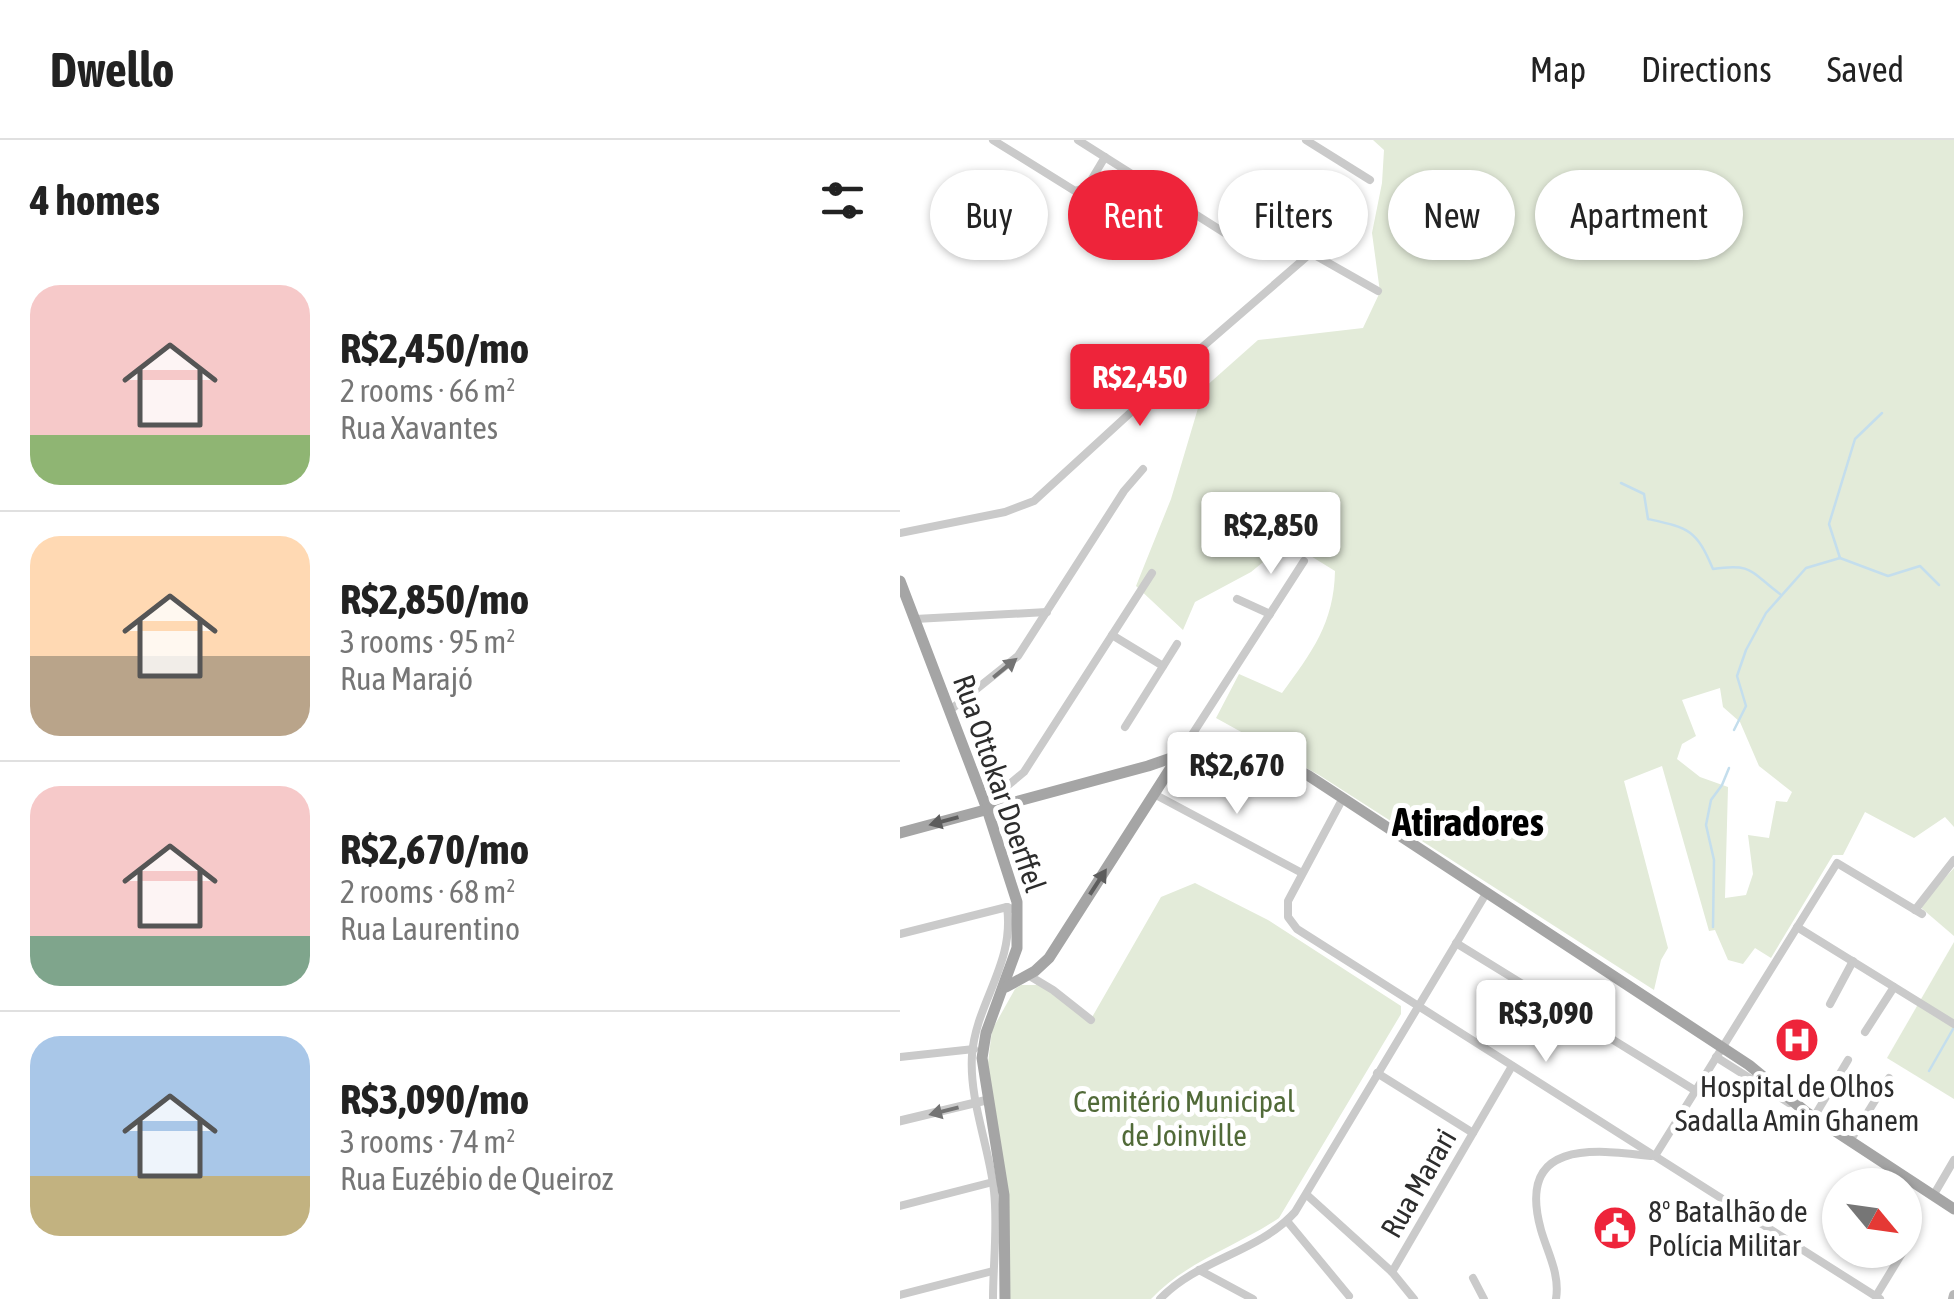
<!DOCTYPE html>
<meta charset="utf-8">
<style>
:root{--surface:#fff;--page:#f6f6f6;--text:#222;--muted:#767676;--line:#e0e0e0;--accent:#ee243a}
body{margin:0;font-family:"Asap Condensed",sans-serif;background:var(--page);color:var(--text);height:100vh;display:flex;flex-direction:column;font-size:38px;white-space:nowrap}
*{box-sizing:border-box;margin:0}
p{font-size:32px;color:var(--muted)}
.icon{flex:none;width:55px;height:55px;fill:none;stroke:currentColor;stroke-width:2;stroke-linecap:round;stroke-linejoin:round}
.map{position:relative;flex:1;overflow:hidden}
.side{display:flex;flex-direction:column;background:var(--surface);width:900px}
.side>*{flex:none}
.top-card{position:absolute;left:30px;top:30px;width:872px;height:90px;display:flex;gap:20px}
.needle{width:65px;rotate:119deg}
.fabs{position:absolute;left:922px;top:1028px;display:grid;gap:20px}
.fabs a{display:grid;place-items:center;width:100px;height:100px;border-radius:50%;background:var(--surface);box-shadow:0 2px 8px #0004;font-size:50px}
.price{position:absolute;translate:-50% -85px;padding:0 22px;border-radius:10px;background:#fff;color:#222;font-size:32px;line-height:65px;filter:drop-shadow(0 2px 5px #0008)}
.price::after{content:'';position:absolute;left:50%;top:60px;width:30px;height:22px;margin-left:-15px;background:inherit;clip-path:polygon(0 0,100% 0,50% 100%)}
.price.selected{background:var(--accent);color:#fff}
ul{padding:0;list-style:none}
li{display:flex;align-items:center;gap:30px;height:250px;padding:0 30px}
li+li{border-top:2px solid var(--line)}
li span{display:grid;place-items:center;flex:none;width:280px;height:200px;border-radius:30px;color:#555}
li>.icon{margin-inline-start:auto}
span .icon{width:120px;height:120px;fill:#fffc;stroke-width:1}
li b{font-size:42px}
h2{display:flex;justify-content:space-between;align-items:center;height:120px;padding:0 30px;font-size:42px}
.chip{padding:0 35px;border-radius:45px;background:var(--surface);box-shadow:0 2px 8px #0004;font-size:35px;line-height:90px}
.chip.selected{background:var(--accent);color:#fff}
header{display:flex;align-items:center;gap:60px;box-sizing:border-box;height:140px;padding:0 50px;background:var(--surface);border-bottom:2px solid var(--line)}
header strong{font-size:48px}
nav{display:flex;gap:55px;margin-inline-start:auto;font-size:35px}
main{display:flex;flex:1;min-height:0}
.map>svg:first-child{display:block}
.green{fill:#e3ebd9;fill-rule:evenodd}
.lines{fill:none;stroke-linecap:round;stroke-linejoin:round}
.stream{stroke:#c4deed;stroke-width:2.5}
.minor{stroke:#cacaca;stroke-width:8}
.tertiary{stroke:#cacaca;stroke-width:9}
.secondary{stroke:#b7b7b7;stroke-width:10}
.primary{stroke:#a5a5a5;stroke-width:11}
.oneway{fill:#747474}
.oneway2{fill:#5d5d5d}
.labels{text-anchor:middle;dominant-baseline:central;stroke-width:10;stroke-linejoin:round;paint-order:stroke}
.street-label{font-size:30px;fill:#2d2d2d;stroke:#fff}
.poi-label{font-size:30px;fill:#2d2d2d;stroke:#fff}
.park-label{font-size:30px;fill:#516a38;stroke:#fff}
.district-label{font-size:40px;font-weight:bold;fill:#000;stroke:#fff}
</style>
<header>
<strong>Dwello</strong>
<nav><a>Map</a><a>Directions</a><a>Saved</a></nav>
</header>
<main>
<section class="side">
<h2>4 homes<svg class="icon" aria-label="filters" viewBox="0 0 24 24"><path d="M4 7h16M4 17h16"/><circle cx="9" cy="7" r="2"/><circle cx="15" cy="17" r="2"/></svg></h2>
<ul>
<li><span style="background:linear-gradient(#f6c9c9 75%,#8fb573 0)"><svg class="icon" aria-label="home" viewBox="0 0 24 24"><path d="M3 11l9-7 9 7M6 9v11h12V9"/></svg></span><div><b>R$2,450/mo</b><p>2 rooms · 66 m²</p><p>Rua Xavantes</p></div></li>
<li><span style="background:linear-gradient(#ffd9b3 60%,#b9a48a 0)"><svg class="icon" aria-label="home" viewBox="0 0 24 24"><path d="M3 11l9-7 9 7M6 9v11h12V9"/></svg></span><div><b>R$2,850/mo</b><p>3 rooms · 95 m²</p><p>Rua Marajó</p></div></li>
<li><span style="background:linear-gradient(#f6c9c9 75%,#7fa58c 0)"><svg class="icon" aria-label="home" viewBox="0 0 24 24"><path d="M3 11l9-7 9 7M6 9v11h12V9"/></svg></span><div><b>R$2,670/mo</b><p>2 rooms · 68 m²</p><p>Rua Laurentino</p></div></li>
<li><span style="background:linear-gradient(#a9c7e8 70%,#c2b280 0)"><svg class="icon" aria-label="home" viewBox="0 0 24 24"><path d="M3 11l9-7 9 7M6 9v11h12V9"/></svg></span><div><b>R$3,090/mo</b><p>3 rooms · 74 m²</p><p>Rua Euzébio de Queiroz</p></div></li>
</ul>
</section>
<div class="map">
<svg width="1054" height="1159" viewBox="0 0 1054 1159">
<rect width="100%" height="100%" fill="#fff"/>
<g class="green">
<path d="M473,0H1054V687L1045,677L1014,698L965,672L943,715H933L871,818L855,808L843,824L828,820L815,790L809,791L762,626L724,641L768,808L761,820L754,850L419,635L316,578L339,534L382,553C412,512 434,483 435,431L401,410L407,397L391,386L373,414L351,432L295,462L283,490L236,446L271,359L304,248L358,200L463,188L480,152L472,93L482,43L484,10ZM820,548L823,567L840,582L859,626L892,652L887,662L876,661L869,698L848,695L853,734L846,755L825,758L828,647L800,637L777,619L782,604L796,596L782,560Z"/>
<polygon points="1054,728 1054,796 1019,766"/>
<path d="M295,743L368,780L501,866V874L379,1078C336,1107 287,1121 251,1159H110L88,923L92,890L115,849L121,845H136L139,841L191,879L261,757Z"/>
<polygon points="1054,802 1054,959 987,918"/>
</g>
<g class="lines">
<g class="stream">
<path d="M721,343L744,354L748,379C789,388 796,389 813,429C854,423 850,432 880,454"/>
<polyline points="940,418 929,384 955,299 982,273"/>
<polyline points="834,590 846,566 837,536 846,510 866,473 906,428 940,418 988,436 1020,426 1039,445"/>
<polyline points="813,787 814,720 806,685 811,660 822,645 829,628"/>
<polyline points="1029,931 1053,889"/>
</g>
<g class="minor">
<polyline points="93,0 175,51 187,47 205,17"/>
<polyline points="178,0 328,95"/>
<polyline points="406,0 470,40"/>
<polyline points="411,113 478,151"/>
<polyline points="0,393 105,372 134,361 300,209 434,93"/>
<polyline points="337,459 370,474"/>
<polyline points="15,479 147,472"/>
<polyline points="212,495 263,526"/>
<polyline points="49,571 118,516 224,351 243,329"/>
<polyline points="225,587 277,504"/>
<polyline points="279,615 404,421"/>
<polyline points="254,654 402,733"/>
<polyline points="443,658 388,761 388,777 397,789 980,1159"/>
<polyline points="104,664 106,647 124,632 252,433"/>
<polyline points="1015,770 1054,720"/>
<polyline points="897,787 1054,884"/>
<polyline points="0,794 107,767 112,769"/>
<polyline points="556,803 796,951"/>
<polyline points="128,835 153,850 191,880"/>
<polyline points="930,864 953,821"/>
<polyline points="965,892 994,847"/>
<polyline points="0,917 74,909"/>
<polyline points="816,917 889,963"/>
<polyline points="477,933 573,993"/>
<polyline points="914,977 948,920"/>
<polyline points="950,1001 989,938"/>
<polyline points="755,1016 937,723 1022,774"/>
<polyline points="407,1055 492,1132 514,1159"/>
<polyline points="1033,1056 1054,1020"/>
<polyline points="0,1066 93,1042"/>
<polyline points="387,1081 449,1156"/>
<polyline points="299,1130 353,1159"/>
<polyline points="492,1132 612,926"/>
<polyline points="573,1138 584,1159"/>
<polyline points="0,1155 93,1131"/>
<polyline points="976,1156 1004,1110"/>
<path d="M93,1159C93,1123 98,1087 94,1051C89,1006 69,960 72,915C76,862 115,824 107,767"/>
<path d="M260,1159C298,1119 358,1113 395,1072L587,752"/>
<path d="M656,1159C660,1134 648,1114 641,1090C616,1000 692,1009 751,1016"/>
</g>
<polyline class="tertiary" points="0,981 87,960"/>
<polyline class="secondary" points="1053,1159 1054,1155"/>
<g class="primary">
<polyline points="0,441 87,669 117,762 117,808 86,893 82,918 104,1055 105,1159"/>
<polyline points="0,693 248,626 306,606 346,607 376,618 409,636 849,925 906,972 1054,1069"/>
<polyline points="106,847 135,831 149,818 279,615"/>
</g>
</g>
<defs><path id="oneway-solid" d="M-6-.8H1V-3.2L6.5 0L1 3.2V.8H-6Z" transform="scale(2.5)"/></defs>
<g class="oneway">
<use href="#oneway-solid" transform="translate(105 528) rotate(-39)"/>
<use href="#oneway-solid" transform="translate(44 971) rotate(166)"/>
</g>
<g class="oneway2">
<use href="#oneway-solid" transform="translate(44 681) rotate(165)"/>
<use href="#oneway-solid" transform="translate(198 742) rotate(-57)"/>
</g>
<defs>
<symbol id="hospital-disc" viewBox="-11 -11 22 22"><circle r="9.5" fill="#ee243a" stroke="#fff"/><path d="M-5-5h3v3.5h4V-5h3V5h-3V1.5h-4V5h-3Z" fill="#fff"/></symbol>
<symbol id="civic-disc" viewBox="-11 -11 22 22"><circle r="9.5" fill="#ee243a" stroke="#fff"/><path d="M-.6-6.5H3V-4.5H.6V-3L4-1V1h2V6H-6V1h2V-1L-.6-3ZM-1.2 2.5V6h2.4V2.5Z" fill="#fff"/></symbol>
</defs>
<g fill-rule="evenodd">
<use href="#hospital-disc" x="872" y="875" width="50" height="50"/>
<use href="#civic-disc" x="690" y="1063" width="50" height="50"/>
</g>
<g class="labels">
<g class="street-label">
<text transform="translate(100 643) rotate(71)">Rua Ottokar Doerffel</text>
<text transform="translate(518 1043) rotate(-60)">Rua Marari</text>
</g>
<g class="poi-label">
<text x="897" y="946">Hospital de Olhos<tspan x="897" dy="34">Sadalla Amin Ghanem</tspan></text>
<text x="748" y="1071" text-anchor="start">8º Batalhão de<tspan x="748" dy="34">Polícia Militar</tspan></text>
</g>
<g class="park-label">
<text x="284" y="961">Cemitério Municipal<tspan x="284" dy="34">de Joinville</tspan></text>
</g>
<g class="district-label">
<text x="568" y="681">Atiradores</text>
</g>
</g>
</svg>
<div class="fabs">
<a><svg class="needle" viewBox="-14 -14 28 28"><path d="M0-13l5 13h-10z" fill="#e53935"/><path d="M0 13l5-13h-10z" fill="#767676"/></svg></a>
</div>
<b class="price selected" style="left:240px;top:289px">R$2,450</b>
<b class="price" style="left:371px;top:437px">R$2,850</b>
<b class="price" style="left:337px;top:677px">R$2,670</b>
<b class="price" style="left:646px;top:925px">R$3,090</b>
<div class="top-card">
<a class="chip">Buy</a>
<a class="chip selected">Rent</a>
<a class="chip">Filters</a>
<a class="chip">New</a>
<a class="chip">Apartment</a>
</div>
</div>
</main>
